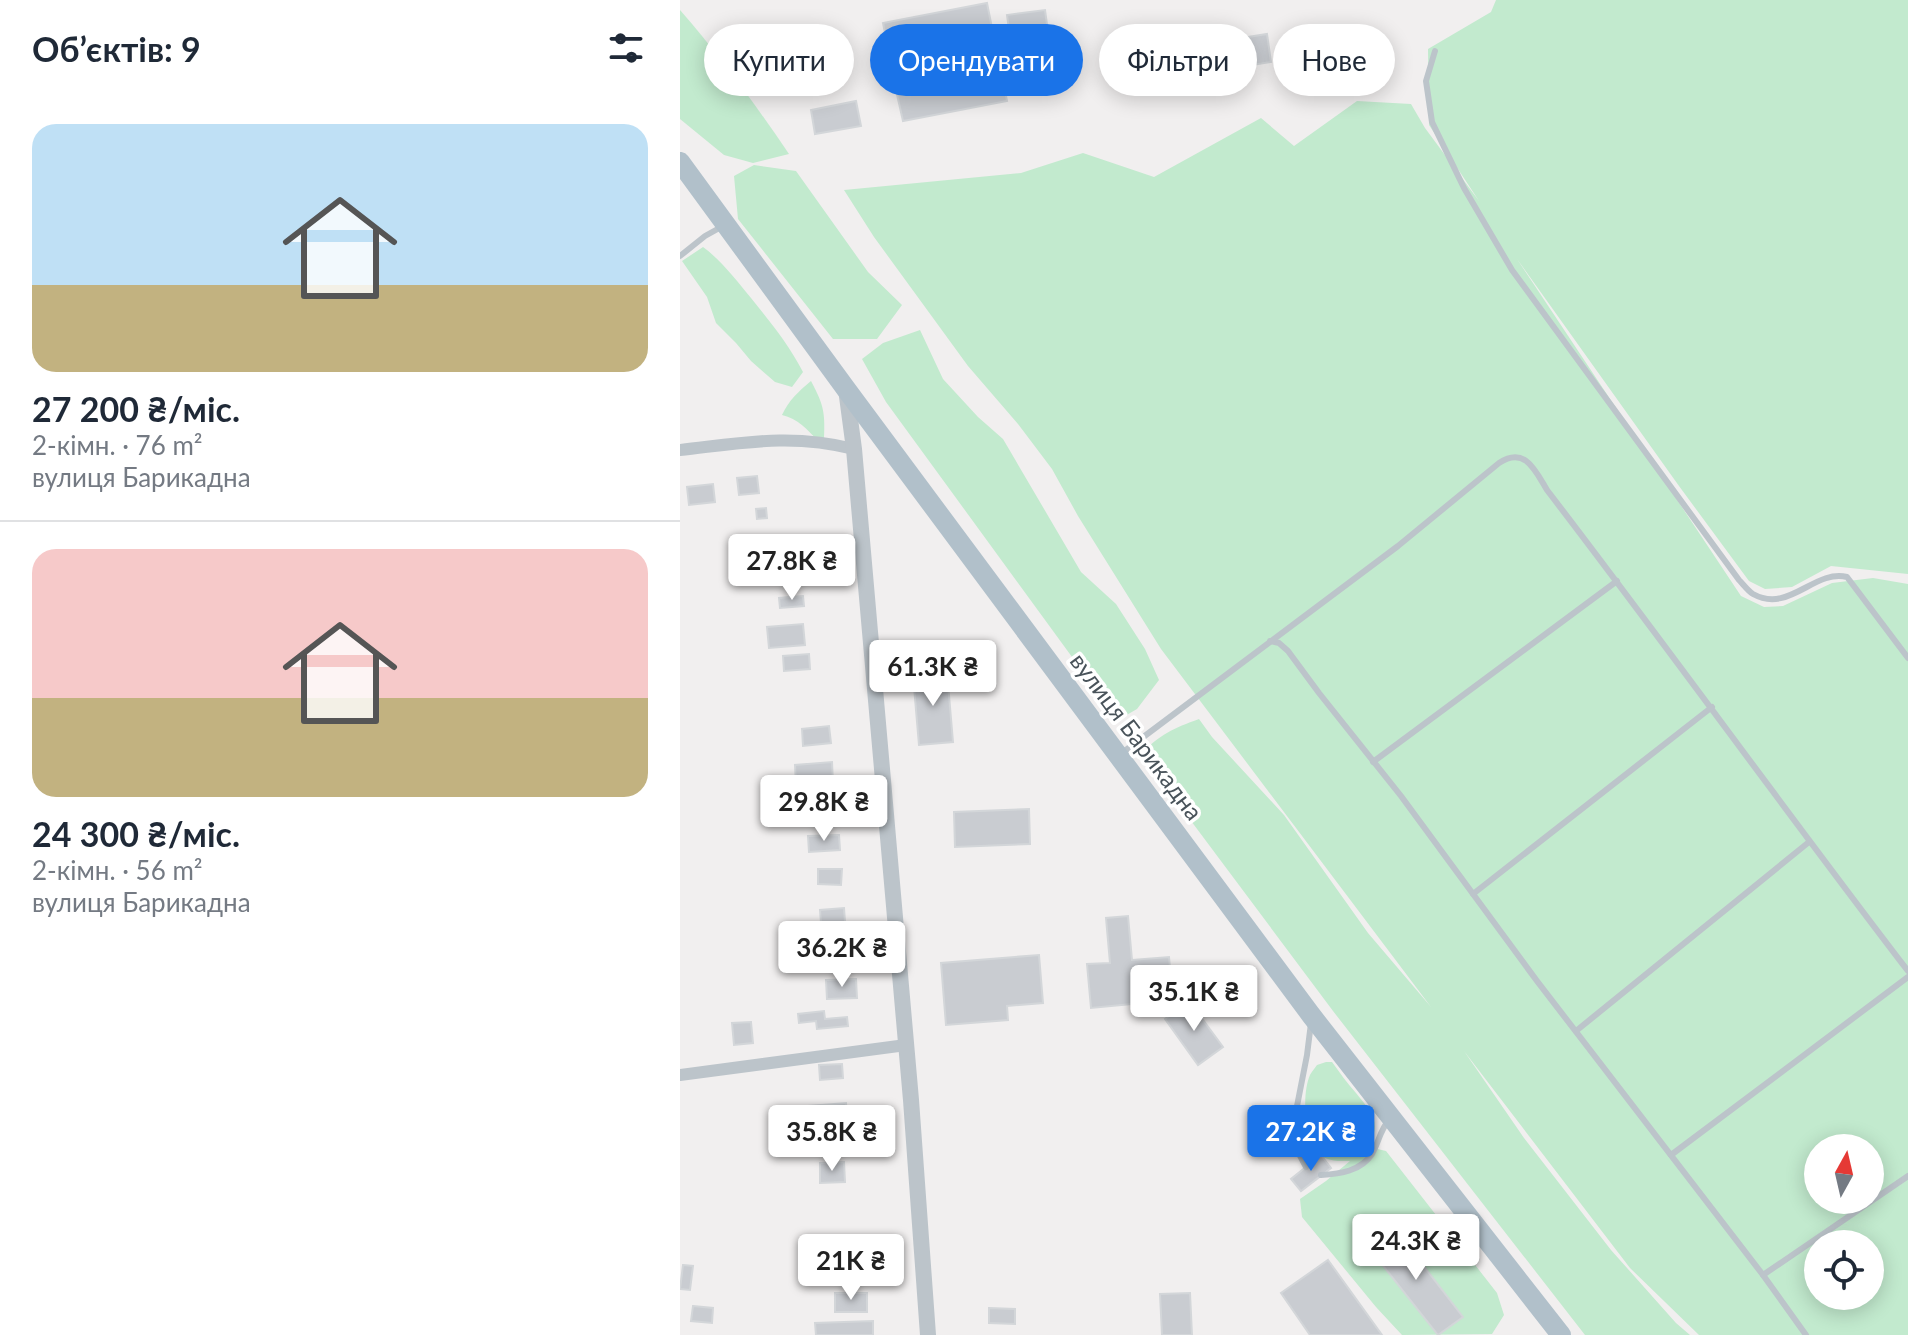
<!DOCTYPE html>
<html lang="uk">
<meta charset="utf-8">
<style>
:root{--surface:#fff;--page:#f2f2f3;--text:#1f2937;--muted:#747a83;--line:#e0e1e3;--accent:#1a73e8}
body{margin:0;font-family:Lato,sans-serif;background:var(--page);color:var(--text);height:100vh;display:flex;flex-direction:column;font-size:30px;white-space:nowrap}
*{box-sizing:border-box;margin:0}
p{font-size:26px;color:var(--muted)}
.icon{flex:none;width:44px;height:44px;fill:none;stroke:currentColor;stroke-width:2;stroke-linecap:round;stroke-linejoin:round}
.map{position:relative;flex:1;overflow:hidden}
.sheet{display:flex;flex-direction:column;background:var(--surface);width:680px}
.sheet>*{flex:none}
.banner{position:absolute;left:24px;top:24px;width:760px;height:72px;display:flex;gap:16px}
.needle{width:52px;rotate:8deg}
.fabs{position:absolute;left:1124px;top:1134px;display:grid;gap:16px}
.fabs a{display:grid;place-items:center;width:80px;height:80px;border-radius:50%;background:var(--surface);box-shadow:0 4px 20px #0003;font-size:40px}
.price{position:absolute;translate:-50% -68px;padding:0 18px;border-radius:8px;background:#fff;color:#222;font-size:26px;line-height:52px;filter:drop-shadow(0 2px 4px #0008)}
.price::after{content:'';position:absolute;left:50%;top:48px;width:24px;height:18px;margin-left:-12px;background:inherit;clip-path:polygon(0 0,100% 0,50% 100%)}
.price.active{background:var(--accent);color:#fff}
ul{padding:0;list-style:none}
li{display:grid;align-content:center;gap:16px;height:424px;padding:0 32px}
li+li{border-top:2px solid var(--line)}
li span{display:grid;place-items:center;height:248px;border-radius:24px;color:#555}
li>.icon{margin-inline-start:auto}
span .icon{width:144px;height:144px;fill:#fffc;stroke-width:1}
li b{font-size:34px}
h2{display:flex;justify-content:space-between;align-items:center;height:96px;padding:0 32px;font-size:34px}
.chip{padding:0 28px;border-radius:36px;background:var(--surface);box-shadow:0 4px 20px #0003;font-size:28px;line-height:72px}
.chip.active{background:var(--accent);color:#fff}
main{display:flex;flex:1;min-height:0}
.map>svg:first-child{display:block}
.green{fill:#c2eace;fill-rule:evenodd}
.building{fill:#c9ccd1;stroke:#d3d6d9;stroke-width:2}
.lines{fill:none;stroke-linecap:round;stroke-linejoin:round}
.service{stroke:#bcc4ca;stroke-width:6}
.minor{stroke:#bcc4ca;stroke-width:12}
.tertiary{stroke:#bcc4ca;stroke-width:16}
.primary{stroke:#b1c0ca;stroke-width:20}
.labels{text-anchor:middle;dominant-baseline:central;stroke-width:7;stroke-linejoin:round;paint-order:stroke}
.street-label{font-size:24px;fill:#49535a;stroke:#fff}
</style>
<main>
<section class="sheet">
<h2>Об’єктів: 9<svg class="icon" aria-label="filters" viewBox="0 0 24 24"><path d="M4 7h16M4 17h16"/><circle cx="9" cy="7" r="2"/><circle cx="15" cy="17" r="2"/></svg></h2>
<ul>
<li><span style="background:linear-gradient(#bfe0f5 65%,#c2b280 0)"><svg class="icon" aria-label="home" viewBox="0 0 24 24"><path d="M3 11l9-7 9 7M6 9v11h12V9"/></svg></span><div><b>27 200 ₴/міс.</b><p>2-кімн. · 76 m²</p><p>вулиця Барикадна</p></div></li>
<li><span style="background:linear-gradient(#f6c9c9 60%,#c2b280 0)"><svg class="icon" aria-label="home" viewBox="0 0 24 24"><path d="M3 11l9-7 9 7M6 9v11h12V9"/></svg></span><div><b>24 300 ₴/міс.</b><p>2-кімн. · 56 m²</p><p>вулиця Барикадна</p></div></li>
</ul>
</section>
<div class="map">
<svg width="1228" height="1335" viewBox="0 0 1228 1335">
<rect width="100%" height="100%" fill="#f1efef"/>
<g class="green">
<path d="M816,0H1228V574L1151,566L1112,587L1085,589L1069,581L999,486L837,259L1061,596L1084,607L1103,606L1152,583L1193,578L1228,584V1335H1019L950,1268L784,1051L844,1138L931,1250L996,1323L1010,1335H905L653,1011L461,754C479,735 494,728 519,719L532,737L604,815L688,933L751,1007L481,649L398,516L372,469L338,424L288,366L194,237L164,190L341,173L403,153L474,177L581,118L614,146L677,101L731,104L745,128L799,201L749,125L748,49L811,12ZM1138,1148H1190V1200H1138ZM1138,1244H1190V1296H1138Z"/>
<path d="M0,10C40,56 75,104 109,154L73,163L44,155L0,119Z"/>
<polygon points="74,165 116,171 188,272 222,305 197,339 153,339 58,219 54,176"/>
<path d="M23,247C42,261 56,280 71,298C91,323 108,343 123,372L112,387L95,382L71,361L56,343L36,323L27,297L2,261Z"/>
<polygon points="240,330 263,379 298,417 323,439 401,572 436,604 465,649 479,680 457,709 438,720 206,402 182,359 203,343"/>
<path d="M131,381C145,407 145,414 144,442L138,441C127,429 118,419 102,415C109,400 118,392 131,381Z"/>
<path d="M646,1062H652C660,1073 667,1083 676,1093C695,1116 704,1127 682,1152L693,1148L706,1151L817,1293L824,1315L812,1334L722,1335L696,1307L622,1217L620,1199L646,1181L670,1161C662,1161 654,1162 645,1158C624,1148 621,1095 630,1075C632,1071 635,1068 637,1065Z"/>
</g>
<g class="building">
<polygon points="307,3 315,43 211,63 203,23"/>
<polygon points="365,10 376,90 338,95 327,15"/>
<polygon points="587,34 591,62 529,72 524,44"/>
<polygon points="503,53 507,78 442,88 438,62"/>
<polygon points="321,69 327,101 223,121 216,90"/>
<polygon points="176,101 181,126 135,134 131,110"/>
<polygon points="77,476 79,493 59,495 57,478"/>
<polygon points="33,484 35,502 9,505 7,487"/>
<polygon points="86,508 87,518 77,519 76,509"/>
<polygon points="91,551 94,579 78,580 76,552"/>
<polygon points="123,596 124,606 100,608 99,598"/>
<polygon points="123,624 125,645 89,648 87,627"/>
<polygon points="129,654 130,669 104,671 103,656"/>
<polygon points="267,672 273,742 239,745 233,675"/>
<polygon points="149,726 151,743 123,746 122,729"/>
<polygon points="152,762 153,783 116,785 115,765"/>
<polygon points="153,798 155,812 134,814 133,800"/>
<polygon points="349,809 350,844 275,847 274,812"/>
<polygon points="159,835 160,850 129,852 128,836"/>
<polygon points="138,869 162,869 161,885 138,884"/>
<polygon points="164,908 165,922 141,923 140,910"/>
<polygon points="448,916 452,960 489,957 493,1000 411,1008 407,964 430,963 426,918"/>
<polygon points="169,943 170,959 145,961 144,944"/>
<polygon points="359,955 363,1003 327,1006 328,1020 266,1025 261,963"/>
<polygon points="176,979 177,998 147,999 146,980"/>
<polygon points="509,1001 543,1047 518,1065 485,1019"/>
<polygon points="144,1011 145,1019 167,1017 168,1026 137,1029 136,1021 119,1023 118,1014"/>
<polygon points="71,1022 73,1043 54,1045 52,1023"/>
<polygon points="162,1064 163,1078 140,1080 139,1065"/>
<polygon points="166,1103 167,1117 130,1120 129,1106"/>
<polygon points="202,1127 203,1149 180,1150 178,1129"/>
<polygon points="151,1128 152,1147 111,1149 110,1130"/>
<polygon points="641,1155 651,1168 621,1191 611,1179"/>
<polygon points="164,1162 165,1182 140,1183 140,1163"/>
<polygon points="715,1229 783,1317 758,1335 689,1248"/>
<polygon points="150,1258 181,1259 180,1280 149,1279"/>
<polygon points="648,1260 702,1335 630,1335 601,1293"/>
<polygon points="3,1265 13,1266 10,1290 0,1289"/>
<rect x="155" y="1293" width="32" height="19"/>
<polygon points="510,1293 512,1335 482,1335 480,1294"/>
<polygon points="13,1306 33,1308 32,1323 11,1321"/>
<polygon points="309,1308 335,1309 335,1324 309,1323"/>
<polygon points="193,1321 193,1335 136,1335 135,1323"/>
</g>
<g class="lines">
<g class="service">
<path d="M755,51L746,81L752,122L784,188L832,270L1059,580C1063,584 1068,591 1073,594C1109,614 1134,569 1167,577L1228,658"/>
<polyline points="0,256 25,236 43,226"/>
<polyline points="590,641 599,643 608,651 639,693 721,796 857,981 1083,1275 1126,1335"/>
<path d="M442,753L718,546L819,463C845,446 855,470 867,490C989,649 1106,812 1228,971"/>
<polyline points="693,762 937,581"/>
<polyline points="793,894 1032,707"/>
<polyline points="896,1031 1129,842"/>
<polyline points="991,1155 1228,977"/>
<polyline points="626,1167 617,1150 614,1138 617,1106 627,1055 631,1023"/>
<path d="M641,1175C660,1174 681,1171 692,1154C699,1142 700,1130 709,1120"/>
<polyline points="1083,1275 1228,1176"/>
</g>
<g class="minor">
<path d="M0,450C63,443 111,433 174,449"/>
<polyline points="0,1075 226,1045"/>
</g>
<polyline class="tertiary" points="166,389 174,449 231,1100 248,1335"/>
<polyline class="primary" points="0,162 166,389 631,1015 881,1335"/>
</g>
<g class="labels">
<g class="street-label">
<text transform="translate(457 736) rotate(53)">вулиця Барикадна</text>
</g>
</g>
</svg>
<div class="fabs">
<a><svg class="needle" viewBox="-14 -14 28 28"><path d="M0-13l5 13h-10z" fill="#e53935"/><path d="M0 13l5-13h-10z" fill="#747a83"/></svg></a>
<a><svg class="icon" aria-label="locate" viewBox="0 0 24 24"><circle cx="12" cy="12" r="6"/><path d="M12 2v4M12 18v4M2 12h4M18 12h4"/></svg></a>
</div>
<b class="price" style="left:112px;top:602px">27.8K ₴</b>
<b class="price" style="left:253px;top:708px">61.3K ₴</b>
<b class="price" style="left:144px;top:843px">29.8K ₴</b>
<b class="price" style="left:162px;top:989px">36.2K ₴</b>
<b class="price" style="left:514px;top:1033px">35.1K ₴</b>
<b class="price" style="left:152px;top:1173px">35.8K ₴</b>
<b class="price active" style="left:631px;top:1173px">27.2K ₴</b>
<b class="price" style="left:736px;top:1282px">24.3K ₴</b>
<b class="price" style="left:171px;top:1302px">21K ₴</b>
<div class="banner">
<a class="chip">Купити</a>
<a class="chip active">Орендувати</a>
<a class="chip">Фільтри</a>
<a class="chip">Нове</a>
</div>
</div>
</main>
